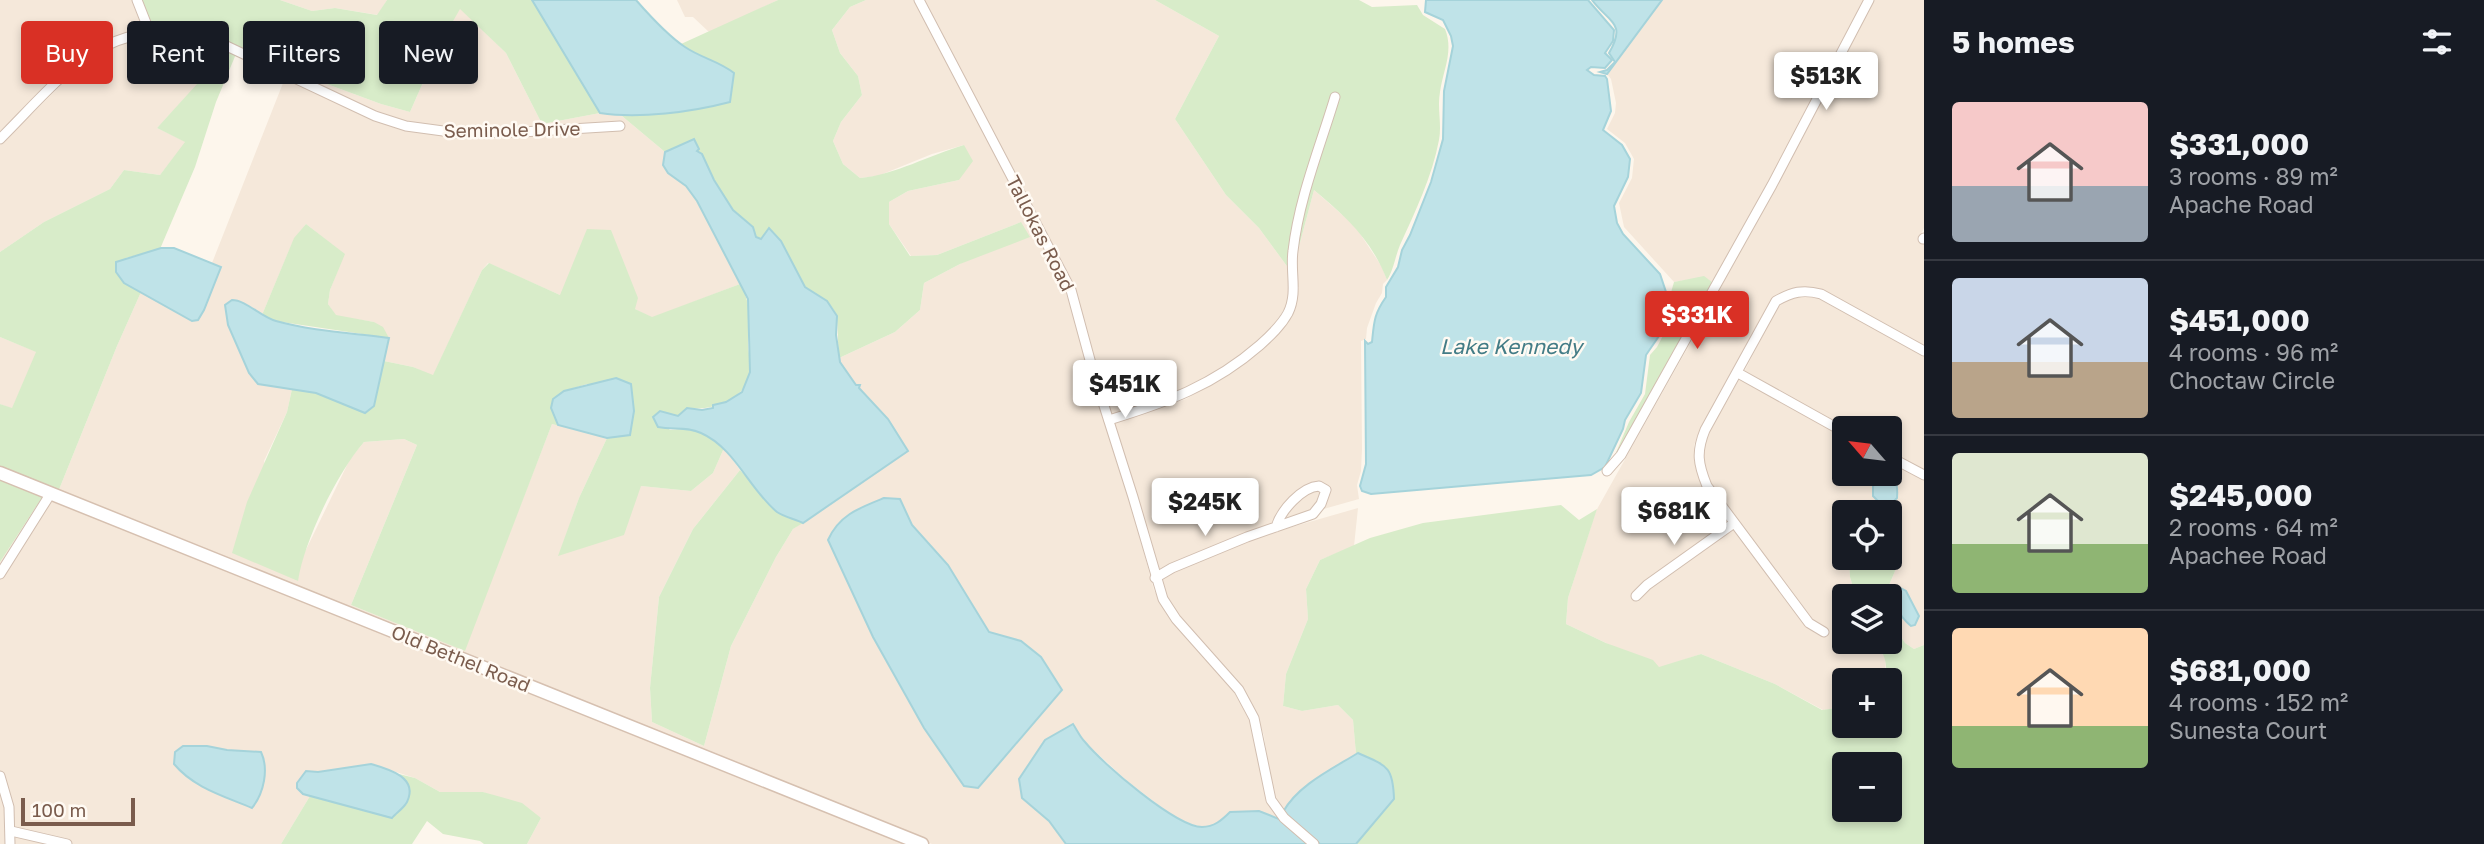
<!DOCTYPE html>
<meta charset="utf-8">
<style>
:root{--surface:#171b24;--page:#20242c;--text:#f1f3f6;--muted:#9ea1a6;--line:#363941;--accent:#d93025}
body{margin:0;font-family:"Golos Text",sans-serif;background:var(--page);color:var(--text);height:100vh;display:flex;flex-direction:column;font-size:26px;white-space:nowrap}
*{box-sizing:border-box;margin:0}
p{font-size:23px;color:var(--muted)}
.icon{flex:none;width:38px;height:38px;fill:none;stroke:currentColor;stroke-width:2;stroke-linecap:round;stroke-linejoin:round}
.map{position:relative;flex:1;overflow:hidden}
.side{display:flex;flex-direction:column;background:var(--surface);width:560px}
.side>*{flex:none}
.hud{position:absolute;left:21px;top:21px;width:665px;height:63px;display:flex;gap:14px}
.needle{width:46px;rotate:298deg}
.buttons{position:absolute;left:1832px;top:416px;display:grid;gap:14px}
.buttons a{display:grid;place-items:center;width:70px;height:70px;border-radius:7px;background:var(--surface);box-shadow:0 4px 10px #0003;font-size:35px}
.scale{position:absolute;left:21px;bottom:18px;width:114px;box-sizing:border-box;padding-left:7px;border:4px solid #7a5c4d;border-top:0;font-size:19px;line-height:24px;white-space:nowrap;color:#7a5c4d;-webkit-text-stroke:5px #fffaf3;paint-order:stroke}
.price{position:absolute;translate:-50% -60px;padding:0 16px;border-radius:7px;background:#fff;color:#222;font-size:23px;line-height:46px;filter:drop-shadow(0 2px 4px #0008)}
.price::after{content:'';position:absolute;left:50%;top:42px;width:21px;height:16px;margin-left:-10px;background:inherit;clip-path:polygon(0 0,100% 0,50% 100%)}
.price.active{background:var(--accent);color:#fff}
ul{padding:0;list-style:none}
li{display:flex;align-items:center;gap:21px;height:175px;padding:0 28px}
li+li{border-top:2px solid var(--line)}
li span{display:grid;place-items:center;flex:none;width:196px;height:140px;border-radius:7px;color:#555}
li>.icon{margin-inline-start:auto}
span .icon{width:84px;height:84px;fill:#fffc;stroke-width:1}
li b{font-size:30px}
h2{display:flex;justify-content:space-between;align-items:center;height:84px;padding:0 28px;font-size:30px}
.chip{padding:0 24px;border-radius:7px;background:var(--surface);box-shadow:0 4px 10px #0003;font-size:24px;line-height:63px}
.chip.active{background:var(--accent);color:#fff}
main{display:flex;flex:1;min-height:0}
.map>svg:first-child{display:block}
.residential{fill:#f5e8da;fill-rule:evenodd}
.green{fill:#d8ecc9;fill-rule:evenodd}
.water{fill:#bfe3e8;stroke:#a5d3da;stroke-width:2}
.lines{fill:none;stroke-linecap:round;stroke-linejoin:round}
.street-casing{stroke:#d1beb0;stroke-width:11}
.secondary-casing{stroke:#d6c0b0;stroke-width:15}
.street{stroke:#fff;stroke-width:9}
.secondary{stroke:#fff;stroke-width:12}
.labels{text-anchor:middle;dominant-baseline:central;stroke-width:5;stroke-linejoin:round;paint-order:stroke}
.street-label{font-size:19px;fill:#7a5c4d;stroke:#fffaf3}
.water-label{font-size:21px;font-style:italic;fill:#437c86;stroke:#fffaf3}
</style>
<main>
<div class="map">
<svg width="1924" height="844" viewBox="0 0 1924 844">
<rect width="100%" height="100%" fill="#fdf6ec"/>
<g class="residential">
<polygon points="0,0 133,0 144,29 112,38 78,56 0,133"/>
<polygon points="280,0 387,0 378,15 335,8 312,11"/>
<polygon points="677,0 778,0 710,33 693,17 685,17"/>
<path d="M866,0H915L1057,270L1072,309L1089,372L1129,497L1154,590L1172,621L1235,692L1250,719L1265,794L1279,820L1218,824L1201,827L1177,819L1127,781L1085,742L1072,724L1022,798L1049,821L1066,844H932L58,492L117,346L141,292L192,321L220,266L212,263L285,78L382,123L437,135L458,137L625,129L623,121L521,128L457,129L407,123L384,116L300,76L308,77L381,104L410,112L440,44L460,8L506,53L542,124L600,113L622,116L665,152L663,165L668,173L686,186L697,201L740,284L652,318L635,309L560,295L488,263L482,270L433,376L413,367L384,361L389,338L374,322L336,316L328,304L330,290L344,254L306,224L294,239L262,315L257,313L228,325L250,374L258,384L292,389L287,412L264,461L297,581L301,560L350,459L364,442L404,439L417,445L351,605L464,650L552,424L607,438L579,498L559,555L641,486L691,491L713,473L724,448L740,470L693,529L659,597L650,688L652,722L704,746L731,646L776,557L793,529L908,451L856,385L840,362L839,358L895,332L920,310L924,283L960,264L1021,222L937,255L911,256L889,224V202L908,191L959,180L964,145L932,154L878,176L860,178L843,164L833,141L841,122L862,95L858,76L840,53L832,30L850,7ZM900,499L912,525L948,565L989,632L1021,641L924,728L873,637L828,540Z"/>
<polygon points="924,0 1155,0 1219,36 1175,119 1226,195 1259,228 1292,273 1314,190 1355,226 1382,267 1387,280 1383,284 1382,293 1376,303 1367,328 1366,339 1361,341 1362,449 1361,471 1357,485 1359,499 1260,527 1158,571 1114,423 1186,399 1231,373 1271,341 1286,325 1296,306 1299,287 1290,285 1288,303 1272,328 1226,367 1182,392 1112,415 1097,371 1080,307 1065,267"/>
<polygon points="1662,0 1864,0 1768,183 1712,282 1704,277 1674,282 1624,227 1619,203 1632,178 1634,159 1625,143 1607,129 1615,113 1616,103 1611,79 1607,74"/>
<polygon points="1874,0 1924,0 1924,228 1918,240 1924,243 1924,347 1823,291 1810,287 1793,288 1773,298 1701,428 1694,445 1695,463 1703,487 1728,522 1644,582 1631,597 1638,602 1650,588 1733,529 1806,625 1815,633 1827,637 1829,630 1812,621 1711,485 1707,476 1702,448 1709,432 1740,378 1844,436 1844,474 1890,474 1890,461 1924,480 1924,645 1914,649 1905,643 1890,620 1890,597 1884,597 1895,571 1898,528 1888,506 1872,504 1864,513 1844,513 1844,558 1849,558 1850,577 1856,597 1844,597 1844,642 1877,642 1886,658 1885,676 1883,681 1844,681 1844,707 1823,710 1775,684 1701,654 1659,668 1566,624 1568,598 1596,511 1701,324"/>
<polygon points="152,36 178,60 199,83 157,128 186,142 160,175 124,170 110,189 44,222 0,252 0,145 84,63 116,45"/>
<polygon points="1809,295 1820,298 1924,356 1924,471 1890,452 1890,429 1847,429 1744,372 1779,304 1796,296"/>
<polygon points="0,337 37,352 12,409 0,404"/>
<path d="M43,496L912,844H527L541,818L483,792H440L415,778L371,764L318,772L306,771L297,783L303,794L310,796L281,844H0V562ZM207,746L227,750L248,751L183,774Z"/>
<polygon points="1358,508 1354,546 1320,560 1306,589 1308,619 1286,674 1283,706 1302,711 1338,705 1353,720 1356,754 1323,774 1290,800 1283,812 1275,799 1271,786 1264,736 1255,710 1242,688 1179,617 1167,598 1160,580 1175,571 1264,535"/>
</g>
<g class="green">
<path d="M142,0H280L312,11L335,8L377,15L387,0H532L600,113L542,124L506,53L460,9L440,44L410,112L381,104L308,77L300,76C254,54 205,23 152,28Z"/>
<path d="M778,0H866L850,7L832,30L840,53L858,76L862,95L841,122L833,141L843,164L860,178C894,175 930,155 964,145L973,161L959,180L908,191L889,202V224L910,256L937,255L1021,222L1030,237L960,264L924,283L920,310L895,332L839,358C838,350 838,318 836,314C830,299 813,296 804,285C790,267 784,245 769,228L761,240L756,237L753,227L733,210L714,180L702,154L697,150L694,140L665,152L622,116L709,107L730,101L731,83L681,44Z"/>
<path d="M1155,0H1359L1372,7L1417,5L1423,15L1445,29C1454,51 1443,70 1440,92C1437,108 1442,124 1439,140C1432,177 1415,212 1400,245C1395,257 1394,269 1387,280C1371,239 1347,218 1314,190L1292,273L1259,228L1226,195L1175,119L1219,36Z"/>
<polygon points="171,35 214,45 236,54 216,102 195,167 160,249 126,258 124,283 141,292 117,346 58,492 0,469 0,404 12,408 36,352 0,337 0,252 44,222 110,189 124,170 160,175 185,142 157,128 198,83 178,60 152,36"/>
<polygon points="306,224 345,254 330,290 328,304 336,315 374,322 383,327 389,338 275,321 262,315 294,238"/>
<path d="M587,229L611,230L638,298L635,309L652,317L740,284C752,305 749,319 748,343C748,352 751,361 750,370C747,401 712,411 687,408L669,430C697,427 702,433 724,448L713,473L691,491L641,486L624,535L558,556L579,498L607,438L630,435L587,384L564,391L553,399L558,425L567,428L552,424L465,651L351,605L417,445L404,439L364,442C337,473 304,541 298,581L232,553L247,502L287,412L292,389L316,393L365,412L374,406L384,361L413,367L433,375L482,270L489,263L560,295Z"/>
<polygon points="1704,276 1712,282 1699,309 1615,455 1629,422 1645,394 1650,355 1657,347 1668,326 1671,314 1670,296 1674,282"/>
<polygon points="740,470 779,513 803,523 793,529 776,557 731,646 704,746 652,722 650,688 659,597 693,529"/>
<polygon points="0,477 43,496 0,562"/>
<polygon points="1872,504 1888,506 1898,517 1895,571 1884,597 1856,597 1850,577 1849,558 1890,558 1890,513 1864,513"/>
<path d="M1561,505L1579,520L1597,509L1568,598L1566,624L1606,643L1653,660L1659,667L1701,654L1775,684L1822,710L1844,707V726H1890V681H1883C1890,666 1884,655 1877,642H1890V620L1905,643L1914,649L1924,645V844H1356L1394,799L1358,753L1356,754L1353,720L1338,705L1302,711L1283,706L1286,674L1308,619L1306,589L1320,560L1370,538L1423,523ZM1844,765H1890V810H1844Z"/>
<polygon points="399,774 415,778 440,792 483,792 522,803 541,818 527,844 484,844 480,841 443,834 427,821 412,844 281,844 310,796 392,818 407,804 406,781"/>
</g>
<g class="water">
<path d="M532,0H636C650,16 667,35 685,47C701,58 719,61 734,73L730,102C692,112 639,119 600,113Z"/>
<path d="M1426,0H1588L1614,30L1613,41L1605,53L1612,60L1605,68L1591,67L1587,70L1594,75L1605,76L1607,79L1611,111L1603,130L1622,145L1630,159L1628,177L1614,206L1617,223L1623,234L1660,274L1666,292L1667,313L1661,333L1646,355L1641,393L1625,420L1623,429L1605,467L1591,475L1371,494L1362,491L1360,486L1366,464L1365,341L1368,344L1372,342C1374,322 1374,314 1386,297V287L1398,267L1402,250L1410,235L1431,182L1443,139L1444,91L1453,46L1451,36L1443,20L1425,12Z"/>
<path d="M1592,0H1662L1607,74L1600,72L1607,70L1615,62L1609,53C1627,22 1609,23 1592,0Z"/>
<path d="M694,139L699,149L697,151L702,154L714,180L733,210L753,227L756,237L761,239L769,228L781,241L805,287L827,301L837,316L836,335L840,362L856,385H860L859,388L888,419L908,451L803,523C795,519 784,517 777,512C749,489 735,448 701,433C687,426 673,430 658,427L653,417L660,411L678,416L687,408L702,410L713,408V405L726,402L742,392L750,372L748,299L697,201L686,186L668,173L663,165L665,152Z"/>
<polygon points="161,248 174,248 221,267 204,310 198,320 192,321 124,283 116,272 116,262"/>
<path d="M232,300C246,300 261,317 276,321C312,331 352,333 389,338L374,406L365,413L316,393L258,384L249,373L228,325L225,305Z"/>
<polygon points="616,378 631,384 634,411 630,435 607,438 558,425 551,408 553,399 564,391"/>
<path d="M1886,475C1897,480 1898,486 1897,498L1892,503L1878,501L1873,496V486Z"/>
<path d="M884,498L900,499L912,525L948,565L989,632L1021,641L1041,657L1062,690L978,788L964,786L924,728L873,637L828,540C839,515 859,508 884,498Z"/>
<path d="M1897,586L1906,591L1919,616L1915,625L1911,626C1900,617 1888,598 1897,586Z"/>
<path d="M1073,724C1077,730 1080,737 1085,742C1102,763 1176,827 1202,827C1214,827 1222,820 1230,812L1259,811L1279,819L1308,844H1066L1049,821L1022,798L1019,779L1045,740Z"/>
<path d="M183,746H207L227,750L261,752C269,769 264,793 252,808C224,796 194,788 174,764L175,752Z"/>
<path d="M1358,753C1387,766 1393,766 1394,799L1356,844H1320L1283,812C1298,785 1332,769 1358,753Z"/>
<path d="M371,764C388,769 419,777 407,802C404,808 396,813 392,818L303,794L297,788V783L306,771L318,772Z"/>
</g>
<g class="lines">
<defs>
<g id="street">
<polyline points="137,0 150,33"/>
<polyline points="919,0 1071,290 1093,371 1133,497 1163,599 1176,619 1239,690 1254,718 1271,800 1284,818 1314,844"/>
<path d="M0,139C67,72 109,9 216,41L375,116L406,126L458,133L522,132L620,126"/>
<polyline points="1923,239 1924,238"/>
<polyline points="1738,373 1844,432"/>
<path d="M1109,420C1167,402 1213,386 1260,345C1270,336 1281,326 1288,313C1298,293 1290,272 1293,251C1299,198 1320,147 1335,97"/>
<polyline points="1890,457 1924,475"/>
<polyline points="1607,471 1621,455 1772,185 1869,0"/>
<polyline points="0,574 51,493"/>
<path d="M1155,578L1172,568L1247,537L1313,514L1321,504L1326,490L1319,486C1302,487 1281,510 1276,527"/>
<polyline points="1636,596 1647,585 1734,523"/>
<path d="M1824,632L1809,623L1707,486C1698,464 1696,452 1705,430L1776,301C1792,292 1803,289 1821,294L1924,351"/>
<polyline points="0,776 9,807 10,844"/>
<polyline points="11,831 67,844"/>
</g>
<polyline id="secondary" points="0,473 922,844"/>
</defs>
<use href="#street" class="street-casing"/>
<use href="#secondary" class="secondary-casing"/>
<use href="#street" class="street"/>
<use href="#secondary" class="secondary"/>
</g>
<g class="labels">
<g class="street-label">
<text transform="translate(512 129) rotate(-1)">Seminole Drive</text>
<text transform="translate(1041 233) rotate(63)">Tallokas Road</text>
<text transform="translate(461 658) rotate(22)">Old Bethel Road</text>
</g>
<g class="water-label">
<text x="1511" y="346">Lake Kennedy</text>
</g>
</g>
</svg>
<div class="buttons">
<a><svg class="needle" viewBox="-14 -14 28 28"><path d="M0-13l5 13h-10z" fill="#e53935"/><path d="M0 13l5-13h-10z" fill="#9ea1a6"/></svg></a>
<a><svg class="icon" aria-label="locate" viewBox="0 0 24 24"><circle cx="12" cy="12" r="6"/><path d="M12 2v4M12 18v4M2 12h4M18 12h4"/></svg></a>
<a><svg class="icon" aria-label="layers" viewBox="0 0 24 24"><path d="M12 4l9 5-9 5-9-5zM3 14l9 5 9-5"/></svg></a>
<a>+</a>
<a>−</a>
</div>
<div class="scale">100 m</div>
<b class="price" style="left:1826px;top:112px">$513K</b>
<b class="price active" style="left:1697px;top:351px">$331K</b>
<b class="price" style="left:1125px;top:420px">$451K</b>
<b class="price" style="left:1205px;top:538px">$245K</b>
<b class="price" style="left:1674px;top:547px">$681K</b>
<div class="hud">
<a class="chip active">Buy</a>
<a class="chip">Rent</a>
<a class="chip">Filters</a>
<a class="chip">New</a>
</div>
</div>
<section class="side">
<h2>5 homes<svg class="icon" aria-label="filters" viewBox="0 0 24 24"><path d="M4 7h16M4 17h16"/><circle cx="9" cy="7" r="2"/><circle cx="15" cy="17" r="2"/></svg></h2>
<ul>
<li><span style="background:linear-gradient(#f6c9c9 60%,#9aa5b1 0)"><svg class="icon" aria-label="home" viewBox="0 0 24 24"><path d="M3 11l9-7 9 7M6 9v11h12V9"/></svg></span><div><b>$331,000</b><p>3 rooms · 89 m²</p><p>Apache Road</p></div></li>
<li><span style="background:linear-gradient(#c9d6e8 60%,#b9a48a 0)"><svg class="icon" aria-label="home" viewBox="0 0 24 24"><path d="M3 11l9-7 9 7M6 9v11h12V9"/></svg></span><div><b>$451,000</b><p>4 rooms · 96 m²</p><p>Choctaw Circle</p></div></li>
<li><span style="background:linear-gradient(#dfe7d0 65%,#8fb573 0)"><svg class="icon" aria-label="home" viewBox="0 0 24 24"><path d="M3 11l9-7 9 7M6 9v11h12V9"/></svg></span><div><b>$245,000</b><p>2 rooms · 64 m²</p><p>Apachee Road</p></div></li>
<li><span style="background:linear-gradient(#ffd9b3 70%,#8fb573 0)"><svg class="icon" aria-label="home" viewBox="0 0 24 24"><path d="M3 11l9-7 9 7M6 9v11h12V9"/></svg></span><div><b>$681,000</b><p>4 rooms · 152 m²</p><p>Sunesta Court</p></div></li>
</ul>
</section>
</main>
